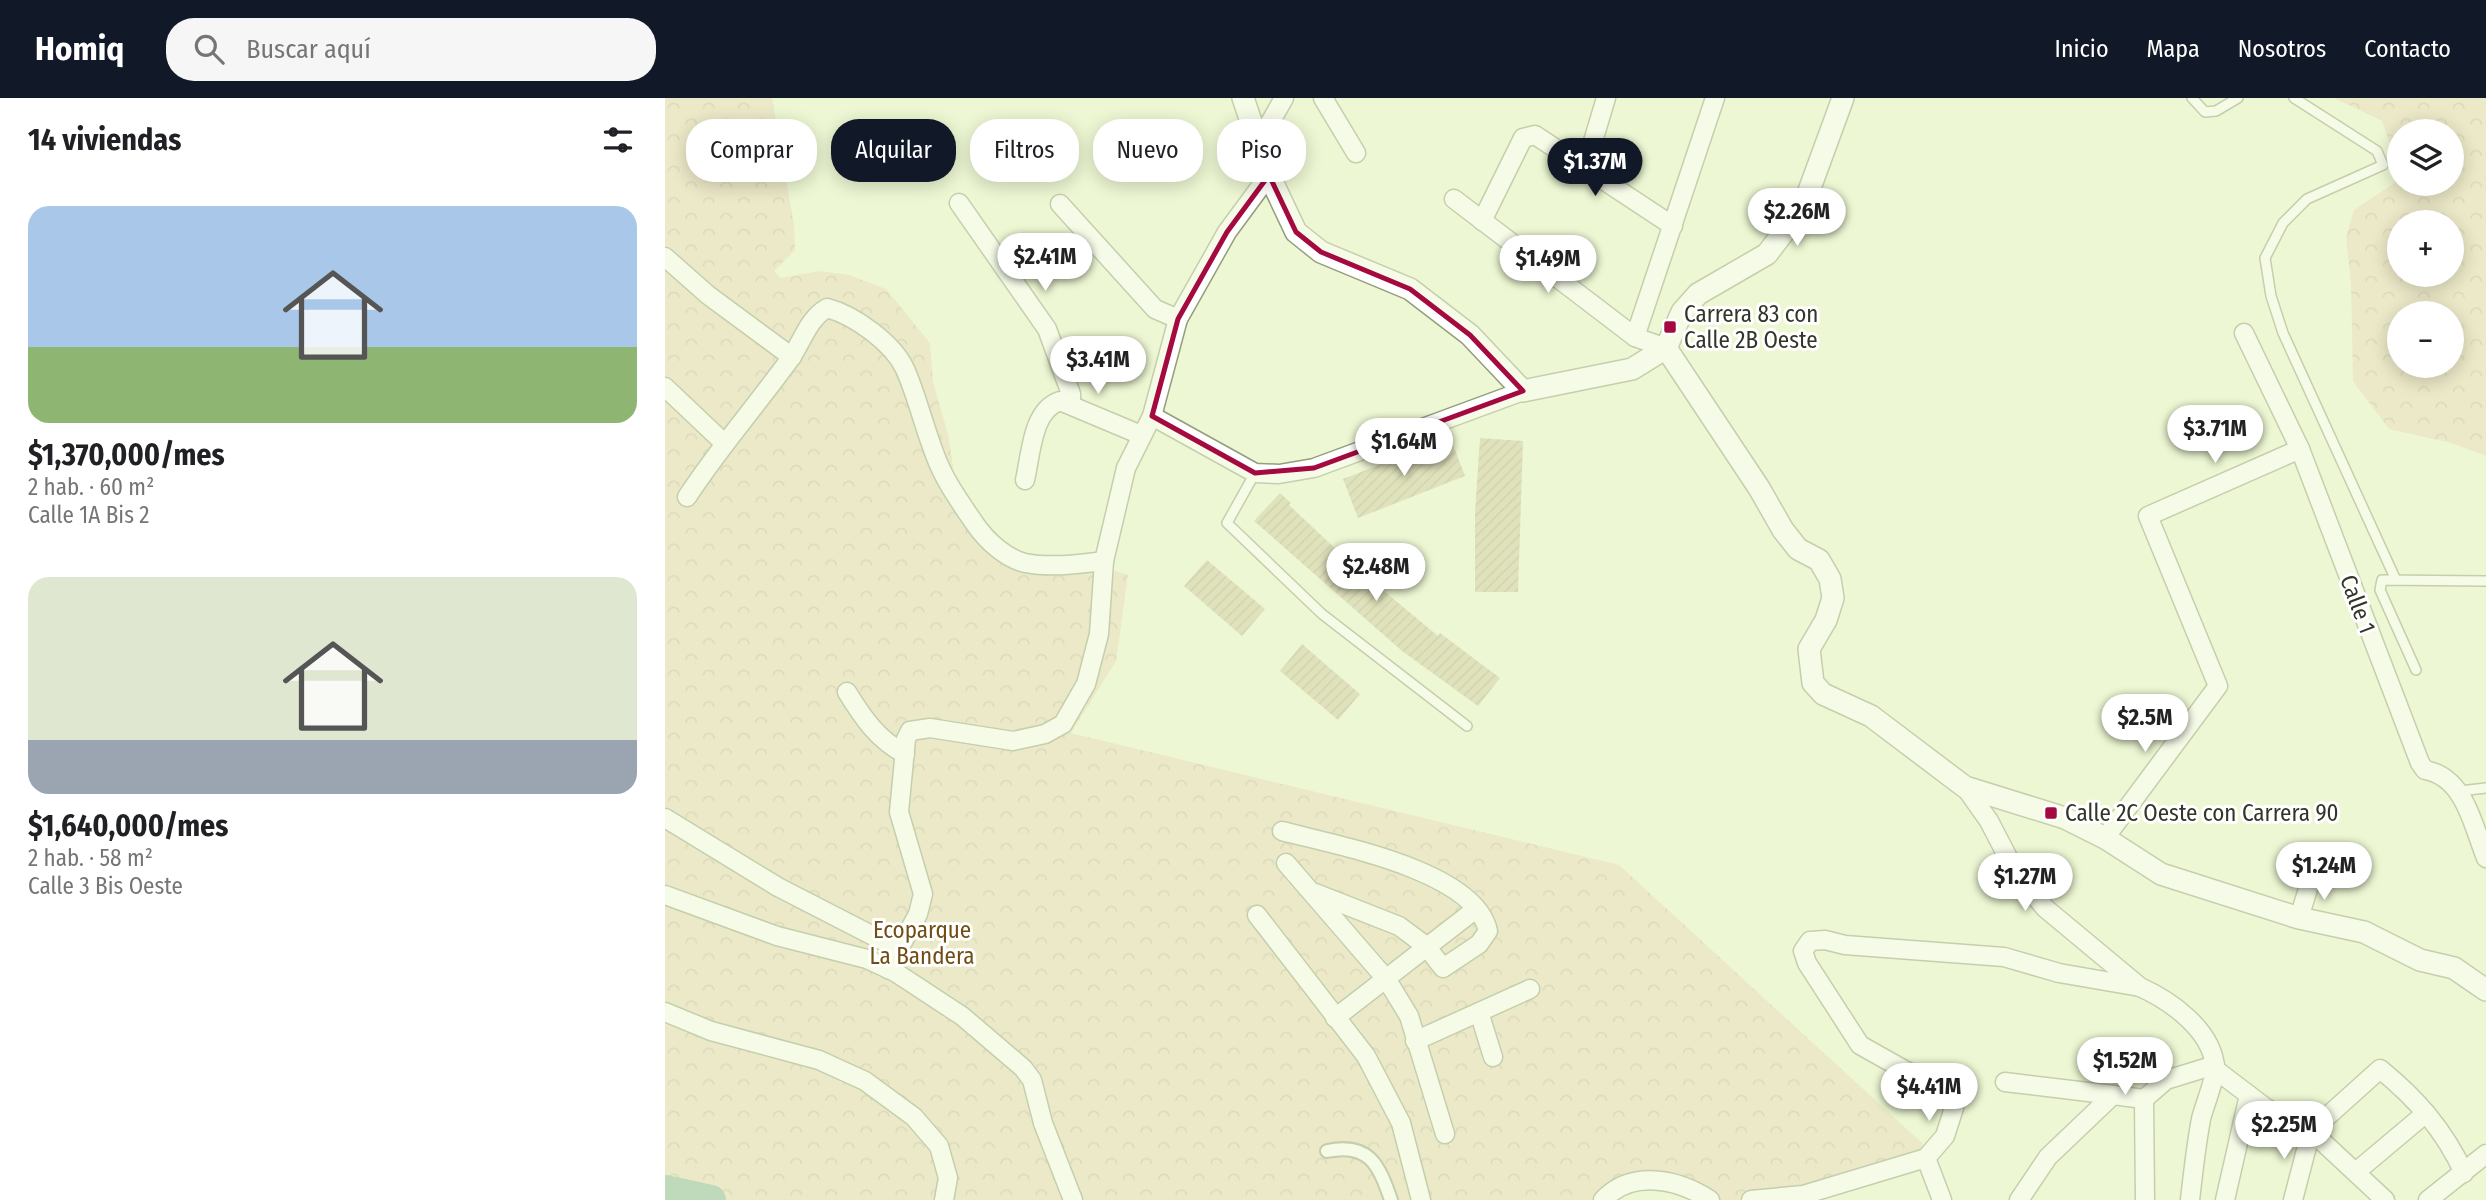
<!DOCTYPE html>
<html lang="es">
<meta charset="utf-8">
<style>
:root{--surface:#fff;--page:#f6f6f6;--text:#202124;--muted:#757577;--accent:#111827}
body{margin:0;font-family:"Fira Sans Condensed",sans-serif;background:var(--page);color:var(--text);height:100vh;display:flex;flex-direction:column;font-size:26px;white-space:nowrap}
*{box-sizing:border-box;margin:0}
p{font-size:23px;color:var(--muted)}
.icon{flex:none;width:38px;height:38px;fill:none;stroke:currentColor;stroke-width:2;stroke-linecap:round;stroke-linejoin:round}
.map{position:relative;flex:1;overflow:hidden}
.side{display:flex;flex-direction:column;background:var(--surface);width:665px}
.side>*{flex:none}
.hud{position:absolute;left:21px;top:21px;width:665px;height:63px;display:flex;gap:14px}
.buttons{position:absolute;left:1722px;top:21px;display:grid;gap:14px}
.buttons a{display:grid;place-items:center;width:77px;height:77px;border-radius:50%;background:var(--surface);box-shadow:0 4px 18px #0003;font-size:35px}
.price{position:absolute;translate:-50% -60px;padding:0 16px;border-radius:24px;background:#fff;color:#222;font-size:23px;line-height:46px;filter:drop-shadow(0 2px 4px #0008)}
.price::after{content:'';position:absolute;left:50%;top:42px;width:21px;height:16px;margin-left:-10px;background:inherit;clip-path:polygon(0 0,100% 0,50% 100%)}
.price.current{background:var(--accent);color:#fff}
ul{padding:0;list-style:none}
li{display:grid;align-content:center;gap:14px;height:371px;padding:0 28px}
li span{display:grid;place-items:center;height:217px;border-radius:21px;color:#555}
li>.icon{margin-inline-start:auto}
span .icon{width:126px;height:126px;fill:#fffc;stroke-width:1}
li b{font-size:30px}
h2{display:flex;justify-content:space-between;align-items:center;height:84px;padding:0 28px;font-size:30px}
.pill{padding:0 24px;border-radius:28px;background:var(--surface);box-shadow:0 4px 18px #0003;font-size:24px;line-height:63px}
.pill.current{background:var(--accent);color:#fff}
header{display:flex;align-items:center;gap:42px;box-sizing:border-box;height:98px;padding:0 35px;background:var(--accent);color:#fff}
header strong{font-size:33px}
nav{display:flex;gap:38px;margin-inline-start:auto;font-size:24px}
.search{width:490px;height:63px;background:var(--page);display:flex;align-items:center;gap:18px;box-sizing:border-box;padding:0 24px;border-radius:28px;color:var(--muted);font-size:26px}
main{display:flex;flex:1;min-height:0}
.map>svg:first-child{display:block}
.forest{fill:url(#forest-crowns);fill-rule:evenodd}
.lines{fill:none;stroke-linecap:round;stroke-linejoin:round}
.river{stroke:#88b39e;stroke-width:30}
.building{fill:url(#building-hatch)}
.service-casing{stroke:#949d7c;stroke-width:12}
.pedestrian-casing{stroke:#949d7c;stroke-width:16}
.minor-casing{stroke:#949d7c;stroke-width:21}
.tertiary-casing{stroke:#949d7c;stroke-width:24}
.service{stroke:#fff;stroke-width:9}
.pedestrian{stroke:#fff;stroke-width:12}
.minor{stroke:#fff;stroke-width:18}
.tertiary{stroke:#fff;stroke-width:21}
.marked{fill:none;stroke:#a4093f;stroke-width:5;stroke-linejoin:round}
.poi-dot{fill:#a4093f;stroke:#fff;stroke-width:2.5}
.labels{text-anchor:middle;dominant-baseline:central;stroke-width:6;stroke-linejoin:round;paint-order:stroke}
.poi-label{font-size:23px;fill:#323528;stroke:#fff;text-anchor:start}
.street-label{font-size:23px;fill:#323528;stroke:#fff}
.park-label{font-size:23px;fill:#704e13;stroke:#fff}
</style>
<header>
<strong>Homiq</strong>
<div class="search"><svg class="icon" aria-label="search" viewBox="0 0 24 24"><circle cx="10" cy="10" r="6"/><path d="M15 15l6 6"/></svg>Buscar aquí</div>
<nav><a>Inicio</a><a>Mapa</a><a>Nosotros</a><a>Contacto</a></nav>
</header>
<main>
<section class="side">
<h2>14 viviendas<svg class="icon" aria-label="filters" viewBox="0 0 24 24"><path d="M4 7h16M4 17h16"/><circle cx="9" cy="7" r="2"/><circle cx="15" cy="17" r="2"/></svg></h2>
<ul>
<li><span style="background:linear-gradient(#a9c7e8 65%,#8fb573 0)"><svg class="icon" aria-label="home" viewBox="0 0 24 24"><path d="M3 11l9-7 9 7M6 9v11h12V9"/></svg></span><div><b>$1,370,000/mes</b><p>2 hab. · 60 m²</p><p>Calle 1A Bis 2</p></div></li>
<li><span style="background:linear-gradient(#dfe7d0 75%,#9aa5b1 0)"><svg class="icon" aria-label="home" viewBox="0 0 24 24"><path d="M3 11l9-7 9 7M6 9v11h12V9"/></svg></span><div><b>$1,640,000/mes</b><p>2 hab. · 58 m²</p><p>Calle 3 Bis Oeste</p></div></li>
</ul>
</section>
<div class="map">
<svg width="1821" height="1102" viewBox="0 0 1821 1102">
<defs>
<pattern id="forest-crowns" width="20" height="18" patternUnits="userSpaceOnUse" patternTransform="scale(1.75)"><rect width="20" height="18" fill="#ecd7bb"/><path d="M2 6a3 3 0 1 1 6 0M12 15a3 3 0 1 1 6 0" fill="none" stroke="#cbb9a1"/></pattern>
<pattern id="building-hatch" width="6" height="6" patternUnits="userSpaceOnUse" patternTransform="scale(1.75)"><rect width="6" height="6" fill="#d0c89f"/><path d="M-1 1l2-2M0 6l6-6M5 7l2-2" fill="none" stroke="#b3ac89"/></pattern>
</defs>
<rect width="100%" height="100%" fill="#edf7d3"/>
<g class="forest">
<polygon points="0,0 107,0 129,127 130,152 109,173 116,180 155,173 184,177 221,191 265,245 268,284 283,336 288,368 286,380 314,433 344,454 388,469 424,465 463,477 451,563 406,635 954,767 1257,1045 1261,1060 1086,1102 1045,1102 984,1081 938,1102 46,1102 0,1092"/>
<path d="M1669,0H1821V358L1786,345L1724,331L1688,283L1686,185L1681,139L1689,112L1734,82V86H1787V33H1734V71L1717,23ZM1734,124H1787V177H1734ZM1734,215H1787V268H1734Z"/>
</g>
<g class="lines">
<polyline class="river" points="0,1092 46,1102"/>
</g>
<g class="building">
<polygon points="785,339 800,378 693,420 678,381"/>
<polygon points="815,340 858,343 853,494 810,494 810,414"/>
<polygon points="615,395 626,405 624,407 689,468 773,538 775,535 835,580 813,608 737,553 589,423"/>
<polygon points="542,462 600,511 577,538 519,488"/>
<polygon points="637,546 695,596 673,622 615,573"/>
</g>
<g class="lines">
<defs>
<g id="service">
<polyline points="1527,0 1540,14 1551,13 1573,0"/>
<polyline points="1629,0 1712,53 1718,67 1642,101 1618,125 1600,160 1606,198 1618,235 1730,480"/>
<polyline points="590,375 562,425 657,516 802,628"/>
<polyline points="1751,572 1715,492 1717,482 1821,483"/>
<polyline points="1795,693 1821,690"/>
</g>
<path id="pedestrian" d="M662,1053C704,1044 714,1067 726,1102"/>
<g id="minor">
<polyline points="658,0 691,55"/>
<polyline points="593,46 619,0"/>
<polyline points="920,70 941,0"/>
<polyline points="789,101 970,239 1001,250"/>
<polyline points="294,105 382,231 406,296 406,307"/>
<polyline points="395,106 490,211 513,221"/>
<polyline points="817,123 858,40 870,37 1008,128"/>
<polyline points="0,159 43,197 127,259"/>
<path d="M1579,235L1635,351L1755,665L1760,672C1800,679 1808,728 1821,760"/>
<polyline points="970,239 1050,0"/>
<polyline points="0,289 58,344"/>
<polyline points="487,318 590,375 614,376 649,370 858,293"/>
<path d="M360,382C366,356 367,312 395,303L476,337"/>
<path d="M22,399C54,350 91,308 125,261C138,243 142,222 162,210C189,217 228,245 240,271C252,298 259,329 270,357C279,382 295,404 310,426C321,442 340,460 360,465C386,470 413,466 439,463"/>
<path d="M182,594C198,620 213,642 240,656"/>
<path d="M1300,689L1324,723L1351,775L1380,810L1475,889C1506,903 1547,932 1550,969C1551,980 1539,1008 1536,1021C1531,1048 1528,1075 1525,1102"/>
<polyline points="0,720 113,789 220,844 232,856"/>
<path d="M617,733C669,747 810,772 823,833L814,846L778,870L761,848L734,828L650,795"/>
<polyline points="1440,740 1553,588 1483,418 1635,351"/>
<polyline points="621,765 722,882 744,918 780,1036"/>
<polyline points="0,797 112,838 202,861 230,874 297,918 358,970 367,982 378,1025 408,1102"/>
<polyline points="592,817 701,958 736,1025 756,1102"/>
<polyline points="1634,820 1647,778"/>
<polyline points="223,871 253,816 258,796 234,714 241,641 245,633 265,630 348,643 380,636 398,626 421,586 434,536 439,463 461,370 487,318 513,221 562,134 604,77"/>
<polyline points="0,914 46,933 154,962 200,983 249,1019 274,1048 283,1080 279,1102"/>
<polyline points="814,914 828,959"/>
<polyline points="670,920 811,811"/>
<polyline points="750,943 865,891"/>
<polyline points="1551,972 1601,1010 1646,1033 1720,1102"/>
<polyline points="1340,984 1448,997"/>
<polyline points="1261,1060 1277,1102"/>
<polyline points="1692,1073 1761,1015"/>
<path d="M938,1102C967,1071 1013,1081 1045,1102"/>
<polyline points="1086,1102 1138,1097 1261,1060 1280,1038 1289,1010 1284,988 1243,974 1195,947 1142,865 1138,853 1145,843 1160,842 1180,847 1339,859 1394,875 1475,889"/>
<polyline points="1354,1102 1383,1059 1448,997 1479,1001"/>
<polyline points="1480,1102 1479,1001 1501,982 1550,967"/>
<polyline points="1560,1102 1584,997"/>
<path d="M1628,1102L1646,1033L1715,971C1752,1001 1779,1032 1799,1075"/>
<polyline points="1763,1102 1821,1056"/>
</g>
<g id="tertiary">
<polyline points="578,0 604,77 631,134 656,154 745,191 805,237 858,293 967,271 1001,250"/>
<polyline points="1178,0 1138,109 1102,156 1033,196 1017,214 1001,250 1094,390 1118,432 1133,451 1154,462 1165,481 1168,500 1161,522 1144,551 1148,585 1158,596 1206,618 1300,689 1400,720 1440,740 1496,776 1634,820 1699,834 1755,862 1789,870 1821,892"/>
</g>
</defs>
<use href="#service" class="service-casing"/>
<use href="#pedestrian" class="pedestrian-casing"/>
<use href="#minor" class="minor-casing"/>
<use href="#tertiary" class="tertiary-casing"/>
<use href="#service" class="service"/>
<use href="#pedestrian" class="pedestrian"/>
<use href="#minor" class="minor"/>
<use href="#tertiary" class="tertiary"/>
</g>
<path d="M0 0H1821V1102H0ZM604,77L631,134L656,154L745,191L805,237L858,293L649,370L590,375L487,318L513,221L562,134Z" fill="#edf7d3" fill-opacity=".55" fill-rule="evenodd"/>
<path class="marked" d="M604,77L631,134L656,154L745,191L805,237L858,293L649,370L590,375L487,318L513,221L562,134Z"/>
<g class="poi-dot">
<rect x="998" y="222" width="14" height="14" rx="3.5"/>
<rect x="1379" y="708" width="14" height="14" rx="3.5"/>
</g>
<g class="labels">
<g class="poi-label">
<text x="1019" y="216">Carrera 83 con<tspan x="1019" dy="26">Calle 2B Oeste</tspan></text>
<text x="1400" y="715">Calle 2C Oeste con Carrera 90</text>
</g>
<g class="street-label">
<text transform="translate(1693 506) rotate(69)">Calle 1</text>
</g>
<g class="park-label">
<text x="257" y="832">Ecoparque<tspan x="257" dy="26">La Bandera</tspan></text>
</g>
</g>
</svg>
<div class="buttons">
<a><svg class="icon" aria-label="layers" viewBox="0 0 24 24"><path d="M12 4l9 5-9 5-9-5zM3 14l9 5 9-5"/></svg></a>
<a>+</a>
<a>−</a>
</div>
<b class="price current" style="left:930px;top:100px">$1.37M</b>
<b class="price" style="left:1132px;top:150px">$2.26M</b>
<b class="price" style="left:380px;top:195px">$2.41M</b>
<b class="price" style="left:883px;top:197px">$1.49M</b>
<b class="price" style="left:433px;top:298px">$3.41M</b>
<b class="price" style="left:1550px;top:367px">$3.71M</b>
<b class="price" style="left:739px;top:380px">$1.64M</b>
<b class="price" style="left:711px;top:505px">$2.48M</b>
<b class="price" style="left:1480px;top:656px">$2.5M</b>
<b class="price" style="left:1659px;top:804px">$1.24M</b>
<b class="price" style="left:1360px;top:815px">$1.27M</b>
<b class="price" style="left:1460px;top:999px">$1.52M</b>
<b class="price" style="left:1264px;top:1025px">$4.41M</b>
<b class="price" style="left:1619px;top:1063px">$2.25M</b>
<div class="hud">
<a class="pill">Comprar</a>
<a class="pill current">Alquilar</a>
<a class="pill">Filtros</a>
<a class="pill">Nuevo</a>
<a class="pill">Piso</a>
</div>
</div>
</main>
